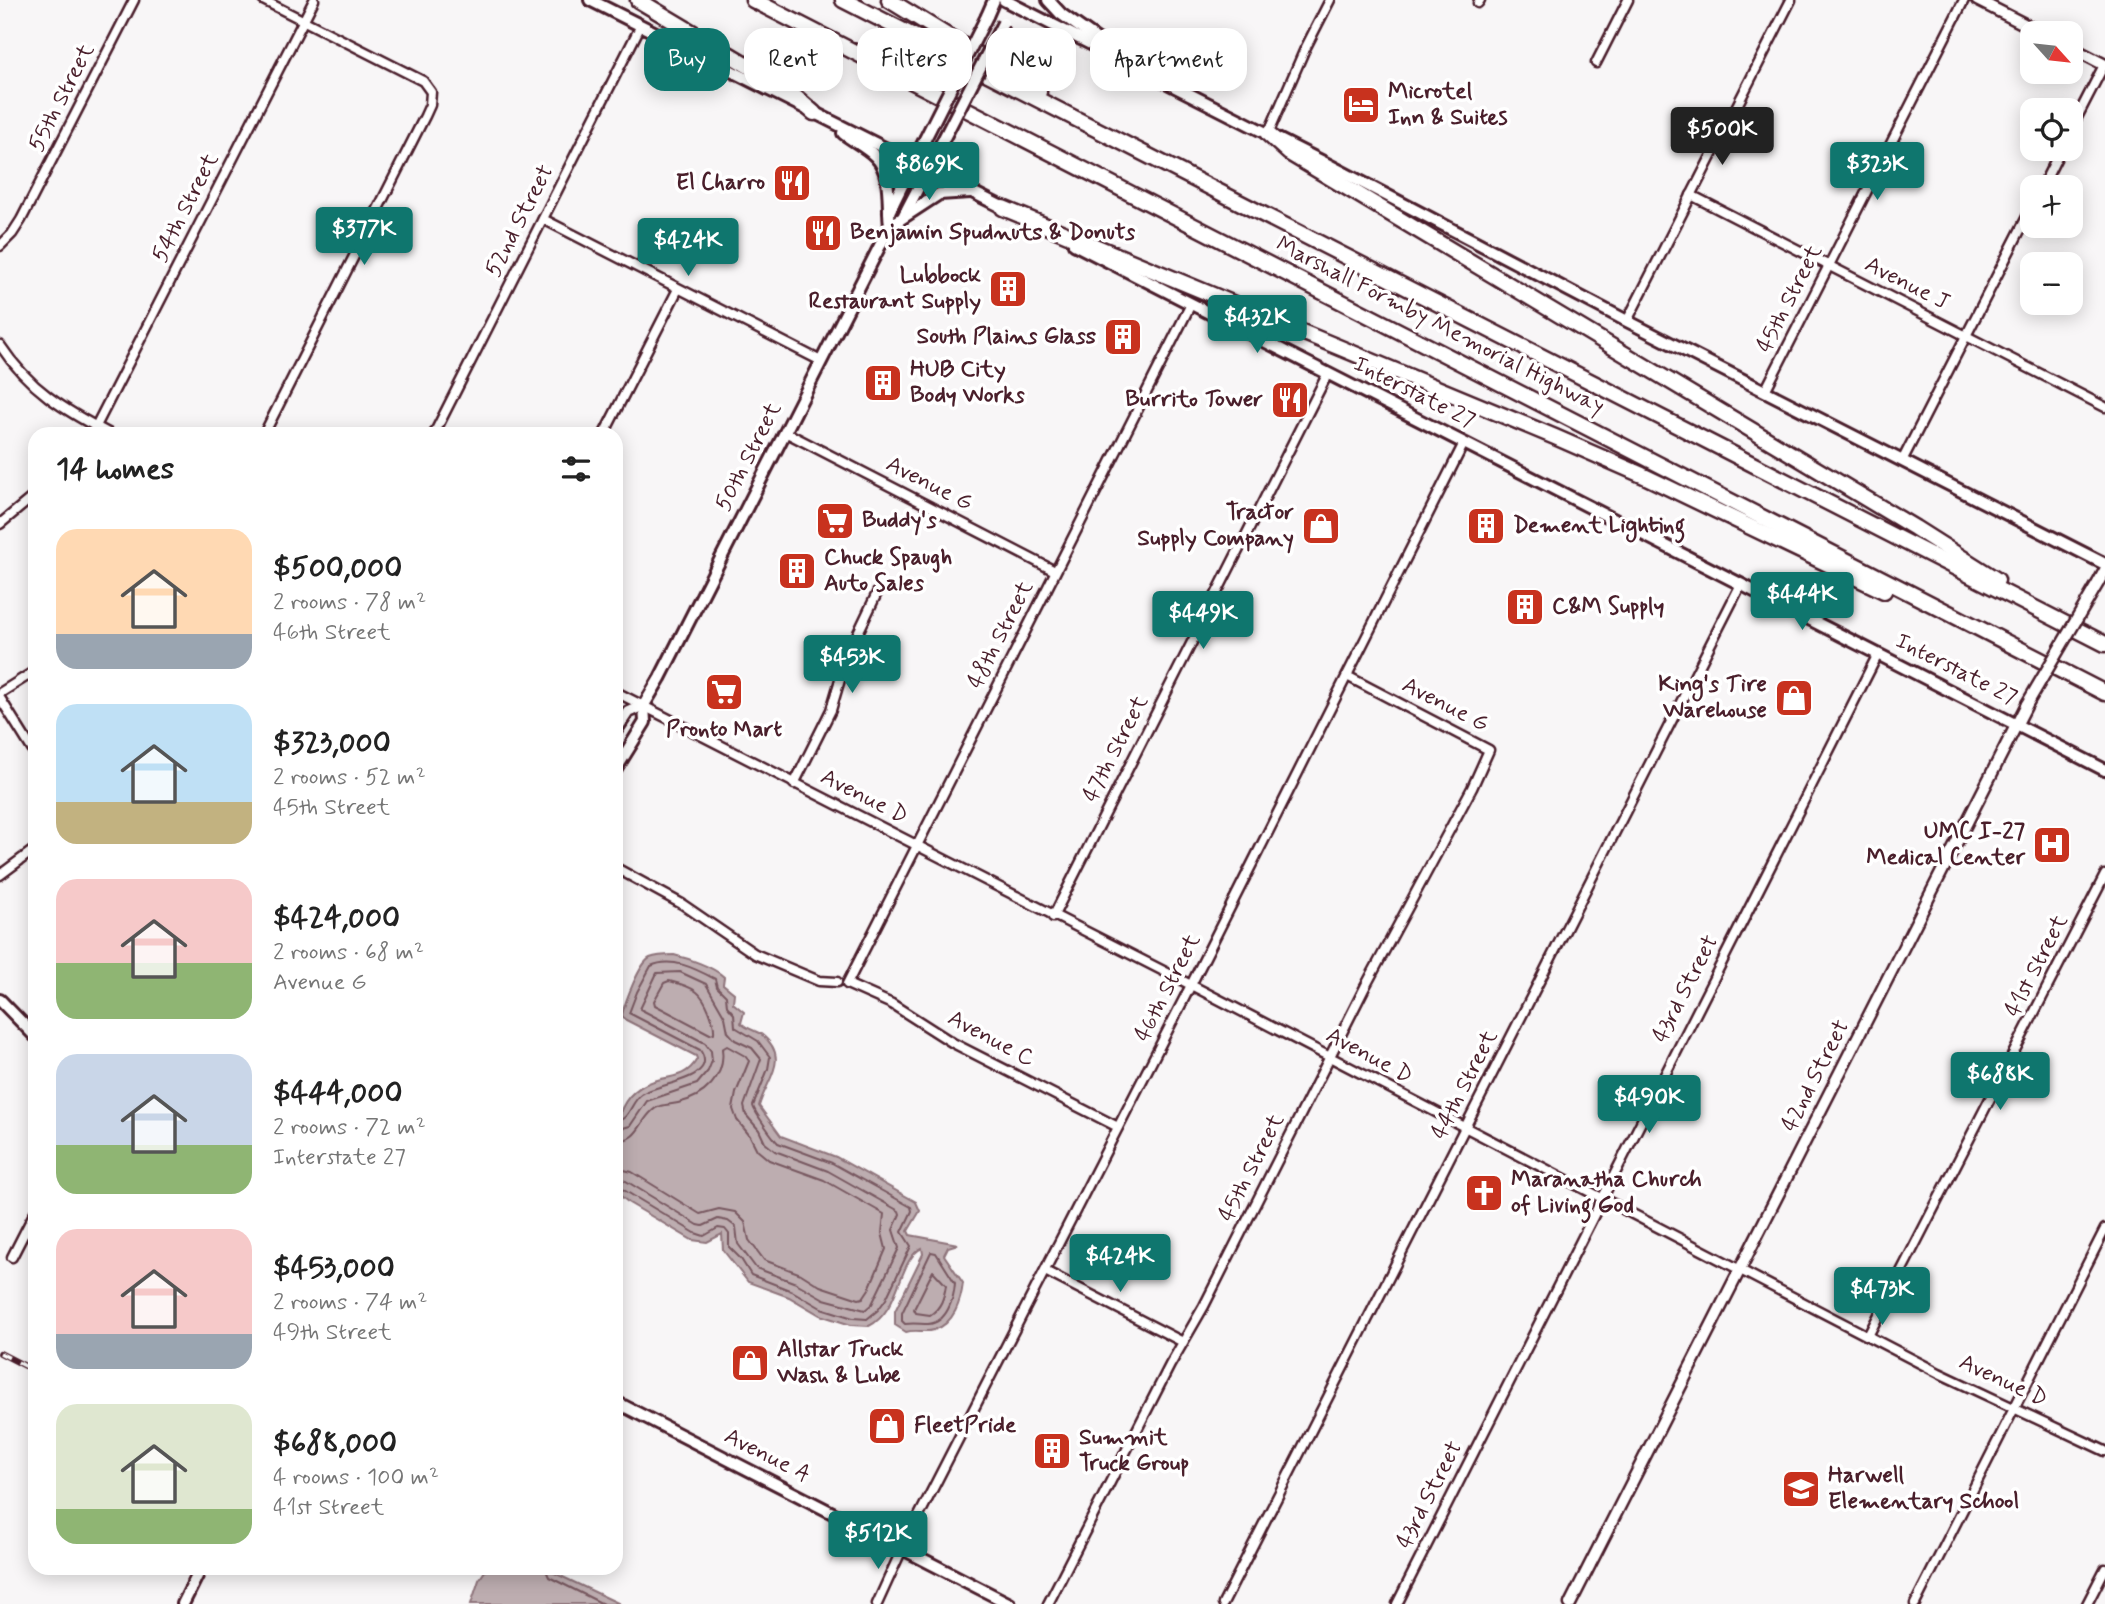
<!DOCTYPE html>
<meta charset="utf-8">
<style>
:root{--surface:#fff;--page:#f6f6f6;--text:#222;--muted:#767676;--accent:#0f766e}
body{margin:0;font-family:Mynerve,sans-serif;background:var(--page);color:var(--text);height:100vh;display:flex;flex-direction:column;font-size:26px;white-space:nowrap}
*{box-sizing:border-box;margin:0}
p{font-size:23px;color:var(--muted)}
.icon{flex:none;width:38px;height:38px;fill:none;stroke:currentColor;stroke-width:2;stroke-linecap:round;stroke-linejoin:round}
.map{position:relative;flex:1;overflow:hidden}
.drawer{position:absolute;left:28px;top:427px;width:595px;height:1148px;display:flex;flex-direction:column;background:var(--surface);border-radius:21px;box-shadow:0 4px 18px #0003}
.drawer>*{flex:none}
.hud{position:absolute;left:644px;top:28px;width:665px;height:63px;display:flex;gap:14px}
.needle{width:46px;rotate:117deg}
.controls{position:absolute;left:2020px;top:21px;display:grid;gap:14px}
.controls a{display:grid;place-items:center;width:63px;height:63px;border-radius:14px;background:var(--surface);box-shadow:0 4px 18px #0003;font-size:35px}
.price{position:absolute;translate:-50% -60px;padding:0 16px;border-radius:7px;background:var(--accent);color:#fff;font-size:23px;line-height:46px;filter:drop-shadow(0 2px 4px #0008)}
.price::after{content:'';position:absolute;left:50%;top:42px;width:21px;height:16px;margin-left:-10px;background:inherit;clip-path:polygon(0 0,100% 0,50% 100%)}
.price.selected{background:#222;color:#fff}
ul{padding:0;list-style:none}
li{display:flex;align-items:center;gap:21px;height:175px;padding:0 28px}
li span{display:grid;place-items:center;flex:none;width:196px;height:140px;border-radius:21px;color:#555}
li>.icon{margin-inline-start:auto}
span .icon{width:84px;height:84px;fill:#fffc;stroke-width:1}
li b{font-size:30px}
h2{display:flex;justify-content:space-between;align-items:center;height:84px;padding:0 28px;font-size:30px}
.chip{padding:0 24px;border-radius:21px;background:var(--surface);box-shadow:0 4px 18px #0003;font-size:24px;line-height:63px}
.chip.selected{background:var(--accent);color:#fff}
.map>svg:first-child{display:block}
.water{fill:#bdadb0;stroke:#8f747b;stroke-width:2}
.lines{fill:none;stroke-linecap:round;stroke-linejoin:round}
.shore{stroke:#785860;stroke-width:2}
.minor-casing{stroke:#4a1f2b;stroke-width:13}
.tertiary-casing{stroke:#4a1f2b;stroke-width:15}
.secondary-casing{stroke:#4a1f2b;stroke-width:16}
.motorway-casing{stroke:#4a1f2b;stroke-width:19}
.minor{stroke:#fff;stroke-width:8}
.tertiary{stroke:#fff;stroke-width:10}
.secondary{stroke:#fff;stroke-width:10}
.motorway{stroke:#fff;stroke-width:14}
.rail-casing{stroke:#4a1f2b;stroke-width:6}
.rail{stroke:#fff;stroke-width:3.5;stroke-dasharray:10;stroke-linecap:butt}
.tertiary-bridge-casing{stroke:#4a1f2b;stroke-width:15;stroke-linecap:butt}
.secondary-bridge-casing{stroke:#4a1f2b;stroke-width:16;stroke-linecap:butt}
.tertiary-bridge{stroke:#fff;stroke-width:10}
.secondary-bridge{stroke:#fff;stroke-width:10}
.labels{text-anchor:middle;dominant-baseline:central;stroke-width:7;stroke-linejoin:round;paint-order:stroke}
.poi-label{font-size:23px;font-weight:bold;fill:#4a1f2b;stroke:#fff;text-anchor:start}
.street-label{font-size:23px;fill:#4a1f2b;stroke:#fff}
</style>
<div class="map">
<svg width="2105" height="1604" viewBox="0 0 2105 1604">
<rect width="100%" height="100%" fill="#f8f6f7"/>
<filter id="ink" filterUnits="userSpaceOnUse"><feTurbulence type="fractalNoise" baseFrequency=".0143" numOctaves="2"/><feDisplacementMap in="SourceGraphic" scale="14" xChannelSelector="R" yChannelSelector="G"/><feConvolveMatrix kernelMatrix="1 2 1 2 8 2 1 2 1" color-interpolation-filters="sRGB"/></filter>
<g filter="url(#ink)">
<g class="water">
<path d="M674,955C687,958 714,967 724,977L723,984L734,993L733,1003L744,1012L741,1023C747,1029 754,1030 761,1034C792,1058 766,1080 759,1106L781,1136L836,1157L916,1202L920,1211L908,1231L910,1235L958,1244L948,1247L944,1255L963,1283C961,1301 954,1324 934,1330C926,1333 915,1329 906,1332L895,1325V1311L923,1254L922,1248C898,1259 901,1310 869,1326L851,1325L820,1315L789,1297L748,1282L723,1250L722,1234L707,1242L692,1240L629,1203L616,1192C616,1147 604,1092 661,1079C677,1076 689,1074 697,1059L696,1056L624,1019L622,1015C625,1002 639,964 650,958C657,955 667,955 674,955Z"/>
<polygon points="487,1568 544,1568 620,1604 471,1604 479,1580"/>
</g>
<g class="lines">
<g class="shore">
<path d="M669,981C677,983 690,986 697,992C706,999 715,1023 714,1033L710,1034L655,1005L654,1001L664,983Z"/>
<path d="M616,1121C630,1120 631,1101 642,1094C654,1084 721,1080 700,1050L629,1013L637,992L651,966C672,956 696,969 715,979L717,987L726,996L727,1006L734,1014L735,1027L758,1041L770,1057L768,1069L753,1106C755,1113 773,1138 778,1143L832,1163L911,1207L912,1211L902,1232L911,1246L886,1299L878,1310L867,1319L853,1318L821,1308L792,1291L751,1275L741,1259L729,1247V1234L725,1229L718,1228L704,1236L695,1233L622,1189L616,1188"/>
<polyline points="616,1130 630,1126 647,1101 697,1084 708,1071 712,1061 711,1051 705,1043 640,1009 657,973 680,972 706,984 725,1017 728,1032 735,1040 752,1048 761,1059 744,1106 746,1115 759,1130 765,1143 775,1151 828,1171 899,1211 900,1214 893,1230 899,1248 872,1304 865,1310 824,1299 796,1283 756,1268 738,1244 736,1227 728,1221 718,1219 703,1226 698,1225 626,1181 616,1179"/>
<path d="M616,1141C639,1140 638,1124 652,1111C658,1104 670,1105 678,1103C704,1097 726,1077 722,1049L727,1046L745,1056L749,1061L736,1093L733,1109L737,1120L750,1136L757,1150L769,1160L824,1180L884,1214L882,1233L886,1249L869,1289L863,1298L859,1299L820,1286L801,1274L764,1260L749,1240L745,1222L735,1212L719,1209L700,1214L632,1172L616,1168"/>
<path d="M931,1252L936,1253L955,1283C954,1298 947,1323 928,1324C920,1324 913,1323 905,1324L902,1321V1313Z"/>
<path d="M933,1271L946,1285C944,1298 941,1308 930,1315L916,1313L914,1309Z"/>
<polyline points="545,1568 549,1577 603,1604"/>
</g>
<defs>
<g id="minor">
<polyline points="263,0 423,81 431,92 430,105 425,116 264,434"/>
<polyline points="1478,3 1480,0"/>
<polyline points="1596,63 1628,0"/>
<polyline points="2070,131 2104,65"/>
<polyline points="1268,134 1304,51 1330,0"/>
<polyline points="2042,187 2061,149"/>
<polyline points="1691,195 2105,407"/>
<polyline points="543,219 821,361"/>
<polyline points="0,246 12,234 21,220 134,0"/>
<polyline points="1627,321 1791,0"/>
<path d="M0,345C29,389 64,410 110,434"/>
<polyline points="1765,391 1964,0"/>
<polyline points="785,432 1055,571"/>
<polyline points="92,434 314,0"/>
<polyline points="434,434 641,25"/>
<polyline points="604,434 678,289"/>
<polyline points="1902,461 2032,207"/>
<polyline points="0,524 35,495"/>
<polyline points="616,692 1191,985 1939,1373 2105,1451"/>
<polyline points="0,693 35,671"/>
<polyline points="0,698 35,754"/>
<polyline points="794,784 831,710 847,656 878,591"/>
<polyline points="616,868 682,904 755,954 819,981 837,982"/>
<polyline points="0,875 35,849"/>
<polyline points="1053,917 1328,373"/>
<polyline points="1118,1127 953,1043 892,1004 847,984 1191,304"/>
<polyline points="12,1257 35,1212"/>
<polyline points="1045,1271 1183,1342"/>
<polyline points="1868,1336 2105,875"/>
<polyline points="877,1604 902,1549 1191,985 1464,443"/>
<polyline points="1048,1604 1170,1365 1204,1306 1365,987 1472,788 1489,750 1347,676"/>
<polyline points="1223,1604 1741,584"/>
<polyline points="1397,1604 1878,654"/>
<polyline points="1915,1604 2105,1229"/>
<polyline points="2087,1604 2105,1569"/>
</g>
<g id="tertiary">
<polyline points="1977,0 2042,33"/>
<polyline points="2070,47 2105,65"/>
<polyline points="2098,583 2105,570"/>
<polyline points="1570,1604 2027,704"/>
</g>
<g id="secondary">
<polyline points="590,0 1010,211"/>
<polyline points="1004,0 1325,163 1627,321 2105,564"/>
<polyline points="1048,0 1061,14 1102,43"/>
<polyline points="987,16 994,0"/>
<polyline points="889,212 925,139"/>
<polyline points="904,215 940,146"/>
<polyline points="890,226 939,194 970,192"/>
<polyline points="1074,244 2105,770"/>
<path d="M616,730L628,712L644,705L660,678L890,226C887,204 893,174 875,156C866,147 853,141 843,133"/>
<polyline points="616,769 645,722 644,705"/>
<polyline points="0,1000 35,1036"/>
<polyline points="616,1402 1010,1604"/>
<polyline points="183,1604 201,1568"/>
</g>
<g id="motorway">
<polyline points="638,0 784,87 814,113"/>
<polyline points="753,0 2105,693"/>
<polyline points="843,0 2105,644"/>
<polyline points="889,0 1039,92"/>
<polyline points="1268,134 1289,153 1915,528 1997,580"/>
<polyline points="1003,208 1555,437 1642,475 1884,591"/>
</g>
</defs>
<use href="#minor" class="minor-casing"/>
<use href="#tertiary" class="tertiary-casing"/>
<use href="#secondary" class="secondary-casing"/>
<use href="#motorway" class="motorway-casing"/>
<use href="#minor" class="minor"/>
<use href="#tertiary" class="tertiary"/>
<use href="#secondary" class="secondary"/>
<use href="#motorway" class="motorway"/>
<defs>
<polyline id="rail" points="0,1353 35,1371"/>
</defs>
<use href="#rail" class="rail-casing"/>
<use href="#rail" class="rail"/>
<defs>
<polyline id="tertiary-bridge" points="2027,704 2098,583"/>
<g id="secondary-bridge">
<polyline points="925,139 987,16"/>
<polyline points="940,146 1003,23"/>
</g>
</defs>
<use href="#tertiary-bridge" class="tertiary-bridge-casing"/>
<use href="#secondary-bridge" class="secondary-bridge-casing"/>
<use href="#tertiary-bridge" class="tertiary-bridge"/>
<use href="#secondary-bridge" class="secondary-bridge"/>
</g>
</g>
<defs>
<symbol id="hotel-square" viewBox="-11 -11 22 22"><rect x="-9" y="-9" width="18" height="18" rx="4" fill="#c8321e" stroke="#fff"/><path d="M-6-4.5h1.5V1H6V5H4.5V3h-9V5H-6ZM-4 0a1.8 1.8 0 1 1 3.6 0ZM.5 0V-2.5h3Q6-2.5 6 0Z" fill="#fff"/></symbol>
<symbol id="restaurant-square" viewBox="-11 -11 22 22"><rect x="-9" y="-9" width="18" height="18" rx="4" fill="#c8321e" stroke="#fff"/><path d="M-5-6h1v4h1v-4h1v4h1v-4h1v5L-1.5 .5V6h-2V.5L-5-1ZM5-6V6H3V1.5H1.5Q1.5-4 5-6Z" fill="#fff"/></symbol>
<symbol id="building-square" viewBox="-11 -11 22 22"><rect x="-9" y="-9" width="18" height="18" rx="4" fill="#c8321e" stroke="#fff"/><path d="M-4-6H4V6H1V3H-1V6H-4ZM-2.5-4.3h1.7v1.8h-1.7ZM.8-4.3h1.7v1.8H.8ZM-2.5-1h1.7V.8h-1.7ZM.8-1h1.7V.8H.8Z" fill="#fff"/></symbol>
<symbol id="supermarket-square" viewBox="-11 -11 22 22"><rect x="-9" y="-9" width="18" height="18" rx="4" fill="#c8321e" stroke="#fff"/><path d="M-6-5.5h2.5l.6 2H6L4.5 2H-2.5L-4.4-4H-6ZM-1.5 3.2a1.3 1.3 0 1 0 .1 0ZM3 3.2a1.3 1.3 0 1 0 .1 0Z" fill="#fff"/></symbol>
<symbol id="shop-square" viewBox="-11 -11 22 22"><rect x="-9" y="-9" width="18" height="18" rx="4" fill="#c8321e" stroke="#fff"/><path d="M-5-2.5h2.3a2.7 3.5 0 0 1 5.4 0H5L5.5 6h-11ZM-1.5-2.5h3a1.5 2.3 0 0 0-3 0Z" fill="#fff"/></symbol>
<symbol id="hospital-square" viewBox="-11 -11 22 22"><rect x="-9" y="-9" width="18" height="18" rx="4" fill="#c8321e" stroke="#fff"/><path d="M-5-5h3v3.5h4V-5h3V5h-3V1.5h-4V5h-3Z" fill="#fff"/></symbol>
<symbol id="church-square" viewBox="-11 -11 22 22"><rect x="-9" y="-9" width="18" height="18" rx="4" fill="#c8321e" stroke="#fff"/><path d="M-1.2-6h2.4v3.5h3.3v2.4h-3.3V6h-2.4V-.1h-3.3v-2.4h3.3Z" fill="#fff"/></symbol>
<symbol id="school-square" viewBox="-11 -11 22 22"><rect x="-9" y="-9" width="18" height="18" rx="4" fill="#c8321e" stroke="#fff"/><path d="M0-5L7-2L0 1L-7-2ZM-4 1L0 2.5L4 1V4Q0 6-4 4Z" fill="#fff"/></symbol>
</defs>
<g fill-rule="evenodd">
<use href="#hotel-square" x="1339" y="83" width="44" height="44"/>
<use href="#restaurant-square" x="770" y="161" width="44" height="44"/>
<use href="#restaurant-square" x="801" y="211" width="44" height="44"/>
<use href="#building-square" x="986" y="267" width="44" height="44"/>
<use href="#building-square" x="1101" y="315" width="44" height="44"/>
<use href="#building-square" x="861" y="361" width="44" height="44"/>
<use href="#restaurant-square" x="1268" y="378" width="44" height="44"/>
<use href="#supermarket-square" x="813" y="499" width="44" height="44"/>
<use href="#shop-square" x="1299" y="504" width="44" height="44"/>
<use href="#building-square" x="1464" y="504" width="44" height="44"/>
<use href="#building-square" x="775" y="549" width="44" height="44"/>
<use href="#building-square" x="1503" y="585" width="44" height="44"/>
<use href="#supermarket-square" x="702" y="670" width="44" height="44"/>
<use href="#shop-square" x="1772" y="676" width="44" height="44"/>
<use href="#hospital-square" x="2030" y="823" width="44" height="44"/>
<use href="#church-square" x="1462" y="1171" width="44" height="44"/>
<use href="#shop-square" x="728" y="1341" width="44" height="44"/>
<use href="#shop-square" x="865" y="1404" width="44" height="44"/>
<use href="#building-square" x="1030" y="1429" width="44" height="44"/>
<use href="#school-square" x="1779" y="1467" width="44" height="44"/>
</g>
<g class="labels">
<g class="poi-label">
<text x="1388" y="92">Microtel<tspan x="1388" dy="26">Inn &amp; Suites</tspan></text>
<text x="765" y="183" text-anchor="end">El Charro</text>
<text x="850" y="233">Benjamin Spudnuts &amp; Donuts</text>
<text x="981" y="276" text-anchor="end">Lubbock<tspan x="981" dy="26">Restaurant Supply</tspan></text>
<text x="1096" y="337" text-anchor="end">South Plains Glass</text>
<text x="910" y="370">HUB City<tspan x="910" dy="26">Body Works</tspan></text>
<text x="1263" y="400" text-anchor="end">Burrito Tower</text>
<text x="1294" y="513" text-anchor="end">Tractor<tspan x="1294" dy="26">Supply Company</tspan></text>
<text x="862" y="521">Buddy's</text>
<text x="1513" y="526">Dement Lighting</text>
<text x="824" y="558">Chuck Spaugh<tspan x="824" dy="26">Auto Sales</tspan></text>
<text x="1552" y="607">C&amp;M Supply</text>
<text x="1767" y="685" text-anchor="end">King's Tire<tspan x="1767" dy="26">Warehouse</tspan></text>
<text x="724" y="730" text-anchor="middle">Pronto Mart</text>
<text x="2025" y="832" text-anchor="end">UMC I-27<tspan x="2025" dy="26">Medical Center</tspan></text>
<text x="1511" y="1180">Maranatha Church<tspan x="1511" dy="26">of Living God</tspan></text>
<text x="777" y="1350">Allstar Truck<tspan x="777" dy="26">Wash &amp; Lube</tspan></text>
<text x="914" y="1426">FleetPride</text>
<text x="1079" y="1438">Summit<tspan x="1079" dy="26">Truck Group</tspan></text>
<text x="1828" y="1476">Harwell<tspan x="1828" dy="26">Elementary School</tspan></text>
</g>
<g class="street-label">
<text transform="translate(62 98) rotate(-63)">55th Street</text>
<text transform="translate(186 208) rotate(-63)">54th Street</text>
<text transform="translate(520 221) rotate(-63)">52nd Street</text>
<text transform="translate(1907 284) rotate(27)">Avenue J</text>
<text transform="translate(1790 299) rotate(-63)">45th Street</text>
<text transform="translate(1440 326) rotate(27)">Marshall Formby Memorial Highway</text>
<text transform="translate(1414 393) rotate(27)">Interstate 27</text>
<text transform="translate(749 457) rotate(-63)">50th Street</text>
<text transform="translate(929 484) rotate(27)">Avenue G</text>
<text transform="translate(1001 635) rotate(-63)">48th Street</text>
<text transform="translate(1956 670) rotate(27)">Interstate 27</text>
<text transform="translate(1445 705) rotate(27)">Avenue G</text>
<text transform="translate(1116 749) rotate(-63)">47th Street</text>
<text transform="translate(864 797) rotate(27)">Avenue D</text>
<text transform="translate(2037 966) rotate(-63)">41st Street</text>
<text transform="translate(1168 988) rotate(-63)">46th Street</text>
<text transform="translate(1686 989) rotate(-63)">43rd Street</text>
<text transform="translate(991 1039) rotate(28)">Avenue C</text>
<text transform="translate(1369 1056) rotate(28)">Avenue D</text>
<text transform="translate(1816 1076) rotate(-63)">42nd Street</text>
<text transform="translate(1465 1085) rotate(-63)">44th Street</text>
<text transform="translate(1252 1168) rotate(-63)">45th Street</text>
<text transform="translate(2003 1381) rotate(25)">Avenue D</text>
<text transform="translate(767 1456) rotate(27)">Avenue A</text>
<text transform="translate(1430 1495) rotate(-63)">43rd Street</text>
</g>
</g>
</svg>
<div class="controls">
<a><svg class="needle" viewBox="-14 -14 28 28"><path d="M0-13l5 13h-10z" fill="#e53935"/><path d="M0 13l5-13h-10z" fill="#767676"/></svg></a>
<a><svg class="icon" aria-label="locate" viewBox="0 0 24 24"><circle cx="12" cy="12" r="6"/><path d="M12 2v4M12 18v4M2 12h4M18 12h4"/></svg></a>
<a>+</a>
<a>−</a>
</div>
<b class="price selected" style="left:1722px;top:167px">$500K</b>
<b class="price" style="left:929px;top:202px">$869K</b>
<b class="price" style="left:1877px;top:202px">$323K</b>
<b class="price" style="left:364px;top:267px">$377K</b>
<b class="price" style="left:688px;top:278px">$424K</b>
<b class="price" style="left:1257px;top:355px">$432K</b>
<b class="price" style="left:1802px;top:632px">$444K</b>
<b class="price" style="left:1203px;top:651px">$449K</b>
<b class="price" style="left:852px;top:695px">$453K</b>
<b class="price" style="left:2000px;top:1112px">$688K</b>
<b class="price" style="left:1649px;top:1135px">$490K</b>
<b class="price" style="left:1120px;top:1294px">$424K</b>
<b class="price" style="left:1882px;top:1327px">$473K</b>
<b class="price" style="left:878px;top:1571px">$512K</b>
<div class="hud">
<a class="chip selected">Buy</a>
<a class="chip">Rent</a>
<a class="chip">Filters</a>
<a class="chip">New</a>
<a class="chip">Apartment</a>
</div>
<section class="drawer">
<h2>14 homes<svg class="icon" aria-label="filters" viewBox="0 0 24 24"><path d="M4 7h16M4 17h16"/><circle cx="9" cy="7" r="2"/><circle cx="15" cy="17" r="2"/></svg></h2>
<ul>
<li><span style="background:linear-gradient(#ffd9b3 75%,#9aa5b1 0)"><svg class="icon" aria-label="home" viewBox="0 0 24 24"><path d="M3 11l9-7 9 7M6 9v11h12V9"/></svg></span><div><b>$500,000</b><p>2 rooms · 78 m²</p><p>46th Street</p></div></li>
<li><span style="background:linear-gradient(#bfe0f5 70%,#c2b280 0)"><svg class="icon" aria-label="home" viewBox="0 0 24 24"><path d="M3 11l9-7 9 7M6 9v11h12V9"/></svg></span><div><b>$323,000</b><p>2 rooms · 52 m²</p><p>45th Street</p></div></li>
<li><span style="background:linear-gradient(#f6c9c9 60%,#8fb573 0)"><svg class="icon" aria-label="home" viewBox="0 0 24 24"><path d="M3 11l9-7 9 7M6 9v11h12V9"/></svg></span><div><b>$424,000</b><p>2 rooms · 68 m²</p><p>Avenue G</p></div></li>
<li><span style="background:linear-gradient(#c9d6e8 65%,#8fb573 0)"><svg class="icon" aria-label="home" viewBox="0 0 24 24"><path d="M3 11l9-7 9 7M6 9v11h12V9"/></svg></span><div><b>$444,000</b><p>2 rooms · 72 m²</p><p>Interstate 27</p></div></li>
<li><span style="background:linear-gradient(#f6c9c9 75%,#9aa5b1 0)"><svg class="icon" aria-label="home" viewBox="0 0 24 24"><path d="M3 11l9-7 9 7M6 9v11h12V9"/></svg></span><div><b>$453,000</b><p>2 rooms · 74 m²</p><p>49th Street</p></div></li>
<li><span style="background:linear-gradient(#dfe7d0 75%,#8fb573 0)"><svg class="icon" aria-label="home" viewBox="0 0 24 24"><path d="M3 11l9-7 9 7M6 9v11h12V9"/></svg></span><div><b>$688,000</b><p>4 rooms · 100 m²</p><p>41st Street</p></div></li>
</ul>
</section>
</div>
